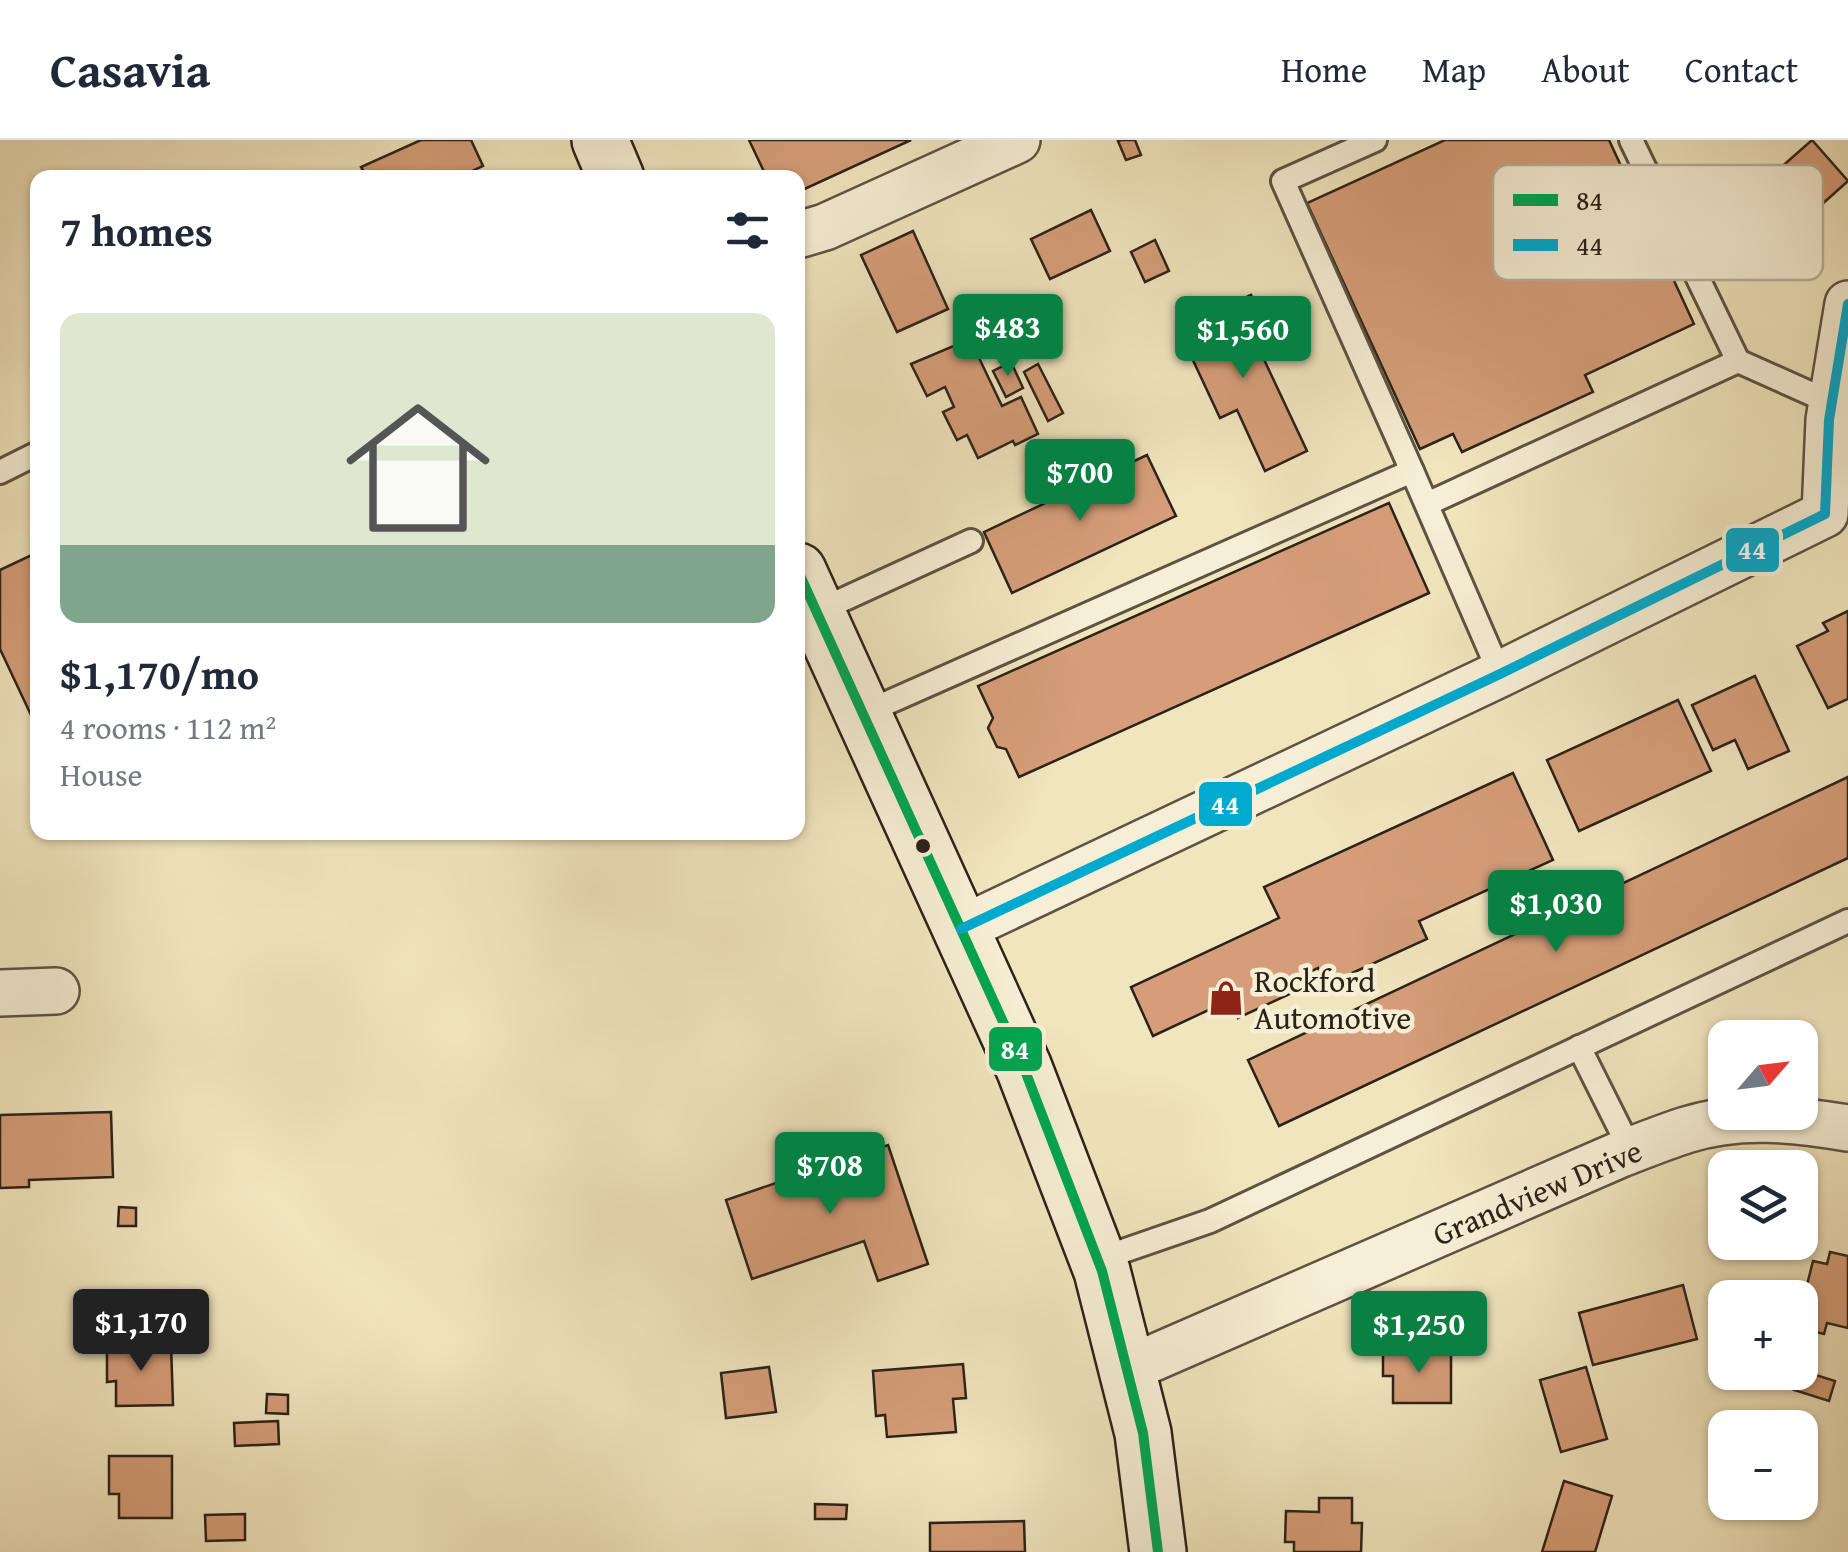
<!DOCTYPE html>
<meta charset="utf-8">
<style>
:root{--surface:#fff;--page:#f2f2f3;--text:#1f2937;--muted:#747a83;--line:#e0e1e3;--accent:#0b8043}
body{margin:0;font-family:"Gentium Book Plus",serif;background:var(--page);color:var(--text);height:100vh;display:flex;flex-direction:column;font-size:38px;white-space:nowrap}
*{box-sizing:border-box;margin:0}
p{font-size:32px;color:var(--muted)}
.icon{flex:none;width:55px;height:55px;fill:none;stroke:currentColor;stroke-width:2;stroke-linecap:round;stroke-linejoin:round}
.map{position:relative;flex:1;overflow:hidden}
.details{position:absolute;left:30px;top:30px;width:775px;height:670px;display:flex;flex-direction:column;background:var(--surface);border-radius:20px;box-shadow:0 2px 8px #0004}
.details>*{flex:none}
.needle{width:65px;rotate:62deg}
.controls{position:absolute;left:1708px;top:880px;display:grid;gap:20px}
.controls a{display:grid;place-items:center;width:110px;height:110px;border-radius:20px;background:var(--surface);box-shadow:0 2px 8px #0004;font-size:50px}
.price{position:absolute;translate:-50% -85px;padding:0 22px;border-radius:10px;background:var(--accent);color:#fff;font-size:32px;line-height:65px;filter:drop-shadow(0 2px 5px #0008)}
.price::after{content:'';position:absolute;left:50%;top:60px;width:30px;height:22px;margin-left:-15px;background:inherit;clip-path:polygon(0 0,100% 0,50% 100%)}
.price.active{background:#222;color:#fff}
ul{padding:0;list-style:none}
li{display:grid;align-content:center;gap:20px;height:530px;padding:0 30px}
li span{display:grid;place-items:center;height:310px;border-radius:20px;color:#555}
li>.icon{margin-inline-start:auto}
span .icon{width:180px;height:180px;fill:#fffc;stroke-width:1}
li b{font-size:42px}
h2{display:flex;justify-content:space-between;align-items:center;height:120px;padding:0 30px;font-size:42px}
header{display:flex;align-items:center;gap:60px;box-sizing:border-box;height:140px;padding:0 50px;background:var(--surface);border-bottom:2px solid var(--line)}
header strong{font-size:48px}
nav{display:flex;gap:55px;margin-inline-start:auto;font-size:35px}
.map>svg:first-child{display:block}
.building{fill:#d59d79;stroke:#2b2218;stroke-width:2.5}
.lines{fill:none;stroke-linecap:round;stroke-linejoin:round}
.service-casing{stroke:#5c5342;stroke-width:28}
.minor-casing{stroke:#5c5342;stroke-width:50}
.secondary-casing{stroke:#2b2218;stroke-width:60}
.service{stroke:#f6eed5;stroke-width:22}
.minor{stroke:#f6eed5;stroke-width:45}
.secondary{stroke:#f6eed5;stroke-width:55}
.bus-1-casing{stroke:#f6eed5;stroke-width:18}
.bus-2-casing{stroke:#f6eed5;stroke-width:18}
.bus-1{stroke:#00a651;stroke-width:10}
.bus-2{stroke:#00a9ce;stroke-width:10}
.bus-dot{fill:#2b2218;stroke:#f6eed5;stroke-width:4}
.labels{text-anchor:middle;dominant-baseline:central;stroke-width:9;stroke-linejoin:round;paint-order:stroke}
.poi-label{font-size:32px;fill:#2b2218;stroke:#f6eed5;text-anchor:start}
.street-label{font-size:32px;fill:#2b2218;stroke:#f6eed5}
.key{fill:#f6eed5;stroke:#b9b19c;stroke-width:2.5}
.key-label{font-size:28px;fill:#2b2218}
.line-badge{stroke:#f6eed5;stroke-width:4}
.badge-label{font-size:28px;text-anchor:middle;font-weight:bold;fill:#fff}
</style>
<header>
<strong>Casavia</strong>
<nav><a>Home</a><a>Map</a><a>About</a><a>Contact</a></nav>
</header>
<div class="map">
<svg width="1848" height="1412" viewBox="0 0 1848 1412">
<rect width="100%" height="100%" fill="#f1e5be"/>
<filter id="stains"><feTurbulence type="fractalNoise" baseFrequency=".002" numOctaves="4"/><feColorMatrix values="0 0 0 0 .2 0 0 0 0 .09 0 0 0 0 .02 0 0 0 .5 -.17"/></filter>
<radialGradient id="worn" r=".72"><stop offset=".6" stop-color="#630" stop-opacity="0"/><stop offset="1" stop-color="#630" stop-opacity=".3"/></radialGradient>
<g class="building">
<polygon points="421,0 471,0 483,26 470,32 473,38 346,38 363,30 361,27"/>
<polygon points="749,0 911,0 798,52 798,38 767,38"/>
<polygon points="1122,0 1135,0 1141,15 1126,20 1118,1"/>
<polygon points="1445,0 1609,0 1694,184 1585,235 1593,252 1462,312 1453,294 1420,309 1307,63"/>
<polygon points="1812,0 1848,41 1773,108 1736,67"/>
<polygon points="1091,70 1110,111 1050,139 1031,99"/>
<polygon points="913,91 948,169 897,192 861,115"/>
<polygon points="1155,100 1169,131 1145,142 1131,112"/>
<polygon points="1251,155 1259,171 1244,177 1307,311 1265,331 1237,270 1220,278 1178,188"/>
<polygon points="970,199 1002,266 1021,257 1038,294 1015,305 1013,301 978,318 967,295 957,300 943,272 954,267 945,247 927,256 911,224"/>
<polygon points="1011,222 1023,248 1006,257 993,231"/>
<polygon points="1038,224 1063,273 1048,281 1024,232"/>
<polygon points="1147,315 1176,376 1012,453 984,392"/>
<polygon points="1389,363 1429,453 1019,637 1006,609 997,607 988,588 993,578 978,546"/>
<polygon points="38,412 38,590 0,509 0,430"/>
<polygon points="1848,471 1848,559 1828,568 1797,506 1828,491 1823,483"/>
<polygon points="1755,536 1789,611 1748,629 1735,600 1713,610 1692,565"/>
<polygon points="1678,560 1711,631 1579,691 1547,620"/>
<polygon points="1513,633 1553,720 1419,781 1427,799 1326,845 1318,828 1302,836 1307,846 1238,878 1230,860 1153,896 1131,847 1279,778 1264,747"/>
<polygon points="1848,637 1848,718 1279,986 1248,920"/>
<polygon points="111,972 113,1037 29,1040 29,1047 0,1048 0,975"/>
<polygon points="888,1005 928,1124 878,1141 864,1101 752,1139 726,1060"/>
<polygon points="119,1067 136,1068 136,1086 118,1086"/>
<polygon points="1830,1112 1848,1116 1848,1188 1827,1183 1824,1194 1800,1188 1800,1173 1813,1121 1827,1124"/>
<polygon points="1683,1145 1697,1199 1593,1225 1579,1173"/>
<polygon points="107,1204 171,1204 173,1265 116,1266 116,1241 107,1242"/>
<polygon points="1383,1212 1451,1212 1451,1263 1393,1263 1393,1236 1383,1236"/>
<polygon points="963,1224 966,1258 953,1259 956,1292 887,1297 885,1275 876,1276 873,1231"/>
<polygon points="769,1227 776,1272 726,1278 721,1233"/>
<polygon points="1586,1227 1607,1299 1561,1312 1540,1240"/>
<polygon points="1800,1230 1835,1241 1829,1261 1794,1250"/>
<polygon points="267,1254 288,1255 288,1274 266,1273"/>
<polygon points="278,1281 279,1304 235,1306 234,1283"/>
<polygon points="109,1316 172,1316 172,1378 119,1378 119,1354 109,1354"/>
<polygon points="1564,1341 1612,1356 1595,1412 1542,1412"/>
<polygon points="1319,1358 1352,1358 1352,1383 1362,1383 1361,1412 1294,1412 1294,1402 1285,1402 1286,1371 1319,1372"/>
<polygon points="815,1364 847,1365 846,1379 815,1379"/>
<polygon points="245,1374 245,1400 206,1401 205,1375"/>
<polygon points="1024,1381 1025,1412 930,1412 930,1383"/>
</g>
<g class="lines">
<defs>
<g id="service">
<polyline points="1631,0 1738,221 1832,263"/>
<polyline points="1412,331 1500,534"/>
<polyline points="0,332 38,313"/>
<polyline points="1427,364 1738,221"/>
<polyline points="816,472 971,401"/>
<polyline points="862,574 1412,331 1283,41 1375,0"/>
<polyline points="1579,907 1631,1011"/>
<polyline points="1097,1120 1210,1081 1848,781"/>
</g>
<g id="minor">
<polyline points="798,95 825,87 1017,0"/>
<polyline points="961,789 1500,534 1825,374 1829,280 1848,164"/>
<polyline points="0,853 56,851"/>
<path d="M1128,1229L1621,1014C1642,1006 1664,997 1686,990C1739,973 1794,979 1848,988"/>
</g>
<g id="secondary">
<polyline points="600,0 616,38"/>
<polyline points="798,431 1024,928 1102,1131 1143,1293 1158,1412"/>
</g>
</defs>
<use href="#service" class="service-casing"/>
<use href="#minor" class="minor-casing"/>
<use href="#secondary" class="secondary-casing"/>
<use href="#service" class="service"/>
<use href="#minor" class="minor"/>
<use href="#secondary" class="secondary"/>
<defs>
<polyline id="bus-1" points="798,431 1024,928 1102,1131 1143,1293 1158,1412"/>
<polyline id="bus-2" points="961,789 1500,534 1825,374 1829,280 1848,164"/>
</defs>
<use href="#bus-1" class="bus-1-casing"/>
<use href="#bus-2" class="bus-2-casing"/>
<use href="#bus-1" class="bus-1"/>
<use href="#bus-2" class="bus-2"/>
</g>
<defs>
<symbol id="shop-bare" viewBox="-9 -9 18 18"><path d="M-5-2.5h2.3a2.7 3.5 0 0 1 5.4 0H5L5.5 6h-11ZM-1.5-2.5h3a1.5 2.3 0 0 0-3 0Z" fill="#8f2418" stroke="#f6eed5" stroke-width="2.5" paint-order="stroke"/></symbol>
</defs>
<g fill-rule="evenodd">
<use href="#shop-bare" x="1201" y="833" width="50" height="50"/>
</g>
<circle class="bus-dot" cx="923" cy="706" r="9"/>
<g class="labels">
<g class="poi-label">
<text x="1254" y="840">Rockford<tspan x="1254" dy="37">Automotive</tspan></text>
</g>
<g class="street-label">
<text transform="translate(1537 1052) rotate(-23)">Grandview Drive</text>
</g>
</g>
<rect x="1493" y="25" width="330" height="115" rx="15" class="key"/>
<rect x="1513" y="54" width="45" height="12" fill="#00a651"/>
<rect x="1513" y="99" width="45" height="12" fill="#00a9ce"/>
<g class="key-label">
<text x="1576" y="70">84</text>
<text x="1576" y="115">44</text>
</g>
<g class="line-badge">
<rect x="1724" y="386" width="57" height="48" rx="10" fill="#00a9ce"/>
<rect x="1197" y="640" width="57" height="48" rx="10" fill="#00a9ce"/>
<rect x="987" y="885" width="57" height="48" rx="10" fill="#00a651"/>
</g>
<g class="badge-label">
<text x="1752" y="419">44</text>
<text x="1225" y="674">44</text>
<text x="1015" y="919">84</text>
</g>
<rect width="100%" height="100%" filter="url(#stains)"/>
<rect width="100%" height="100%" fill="url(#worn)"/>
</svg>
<div class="controls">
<a><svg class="needle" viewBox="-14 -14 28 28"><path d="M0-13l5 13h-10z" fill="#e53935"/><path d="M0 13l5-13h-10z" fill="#747a83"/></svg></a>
<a><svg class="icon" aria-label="layers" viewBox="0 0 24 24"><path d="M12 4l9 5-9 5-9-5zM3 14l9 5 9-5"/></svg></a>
<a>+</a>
<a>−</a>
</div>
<b class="price" style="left:1008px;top:239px">$483</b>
<b class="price" style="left:1243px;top:241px">$1,560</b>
<b class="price" style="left:1080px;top:384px">$700</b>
<b class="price" style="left:1556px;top:815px">$1,030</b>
<b class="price" style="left:830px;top:1077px">$708</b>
<b class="price active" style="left:141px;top:1234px">$1,170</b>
<b class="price" style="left:1419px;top:1236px">$1,250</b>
<section class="details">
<h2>7 homes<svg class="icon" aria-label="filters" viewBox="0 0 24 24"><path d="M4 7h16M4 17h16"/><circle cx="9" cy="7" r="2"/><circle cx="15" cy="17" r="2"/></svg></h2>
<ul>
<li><span style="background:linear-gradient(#dfe7d0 75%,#7fa58c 0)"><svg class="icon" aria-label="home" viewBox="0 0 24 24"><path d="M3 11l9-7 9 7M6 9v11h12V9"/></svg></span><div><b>$1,170/mo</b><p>4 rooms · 112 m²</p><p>House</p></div></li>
</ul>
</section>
</div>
